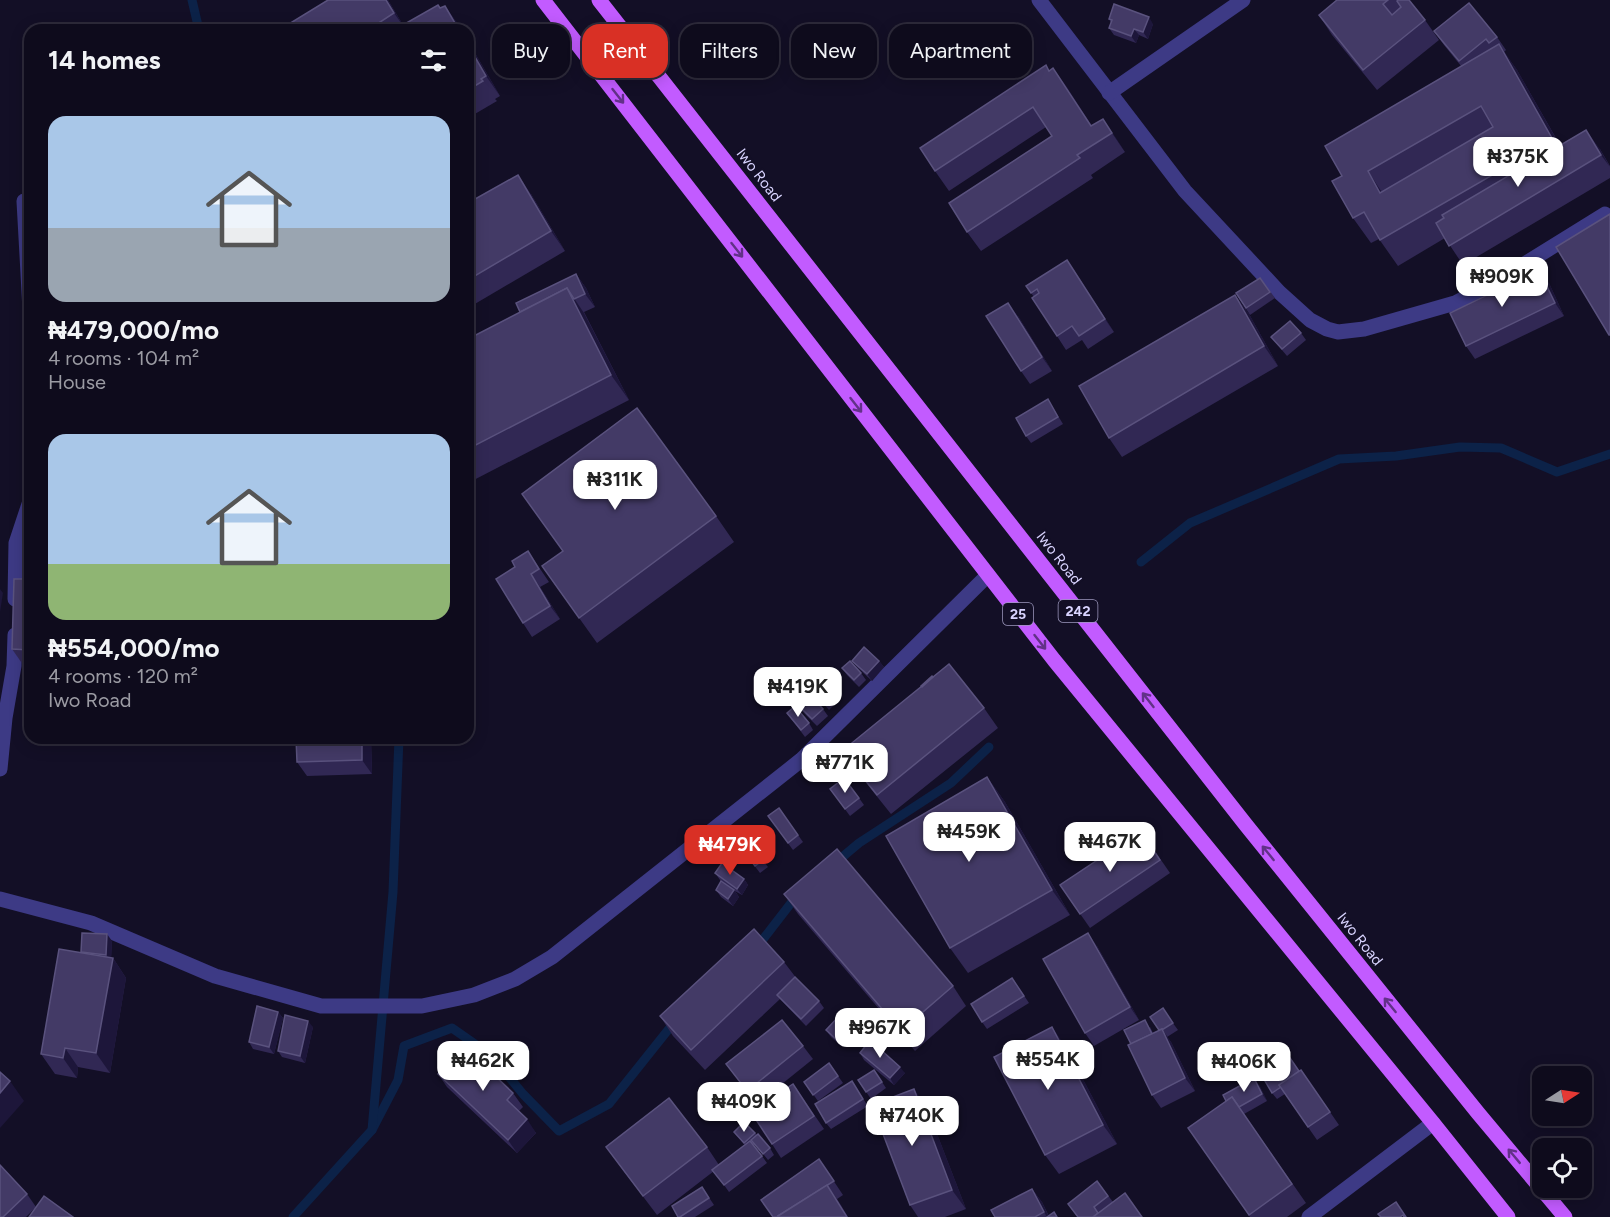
<!DOCTYPE html>
<meta charset="utf-8">
<style>
:root{--surface:#0e0b1c;--page:#1c1929;--text:#f1f3f6;--muted:#9b9ba3;--line:#2e2b3b;--accent:#d93025}
body{margin:0;font-family:Figtree,sans-serif;background:var(--page);color:var(--text);height:100vh;display:flex;flex-direction:column;font-size:22px;white-space:nowrap}
*{box-sizing:border-box;margin:0}
p{font-size:20px;color:var(--muted)}
.icon{flex:none;width:33px;height:33px;fill:none;stroke:currentColor;stroke-width:2;stroke-linecap:round;stroke-linejoin:round}
.map{position:relative;flex:1;overflow:hidden}
.side{position:absolute;left:24px;top:24px;width:450px;height:720px;display:flex;flex-direction:column;background:var(--surface);border-radius:18px;box-shadow:0 3px 15px #0003,0 0 0 2px var(--line)}
.side>*{flex:none}
.hud{position:absolute;left:492px;top:24px;width:570px;height:54px;display:flex;gap:12px}
.needle{width:39px;rotate:78deg}
.tools{position:absolute;left:1532px;top:1066px;display:grid;gap:12px}
.tools a{display:grid;place-items:center;width:60px;height:60px;border-radius:12px;background:var(--surface);box-shadow:0 3px 15px #0003,0 0 0 2px var(--line);font-size:30px}
.price{position:absolute;translate:-50% -51px;padding:0 14px;border-radius:12px;background:#fff;color:#222;font-size:20px;line-height:39px;filter:drop-shadow(0 2px 3px #0008)}
.price::after{content:'';position:absolute;left:50%;top:36px;width:18px;height:14px;margin-left:-9px;background:inherit;clip-path:polygon(0 0,100% 0,50% 100%)}
.price.current{background:var(--accent);color:#fff}
ul{padding:0;list-style:none}
li{display:grid;align-content:center;gap:12px;height:318px;padding:0 24px}
li span{display:grid;place-items:center;height:186px;border-radius:18px;color:#555}
li>.icon{margin-inline-start:auto}
span .icon{width:108px;height:108px;fill:#fffc;stroke-width:1}
li b{font-size:26px}
h2{display:flex;justify-content:space-between;align-items:center;height:72px;padding:0 24px;font-size:26px}
.pill{padding:0 21px;border-radius:18px;background:var(--surface);box-shadow:0 3px 15px #0003,0 0 0 2px var(--line);font-size:21px;line-height:54px}
.pill.current{background:var(--accent);color:#fff}
.map>svg:first-child{display:block}
.lines{fill:none;stroke-linecap:round;stroke-linejoin:round}
.stream{stroke:#0c2248;stroke-width:9}
.minor{stroke:#3d3a85;stroke-width:15}
.major{stroke:#c25bff;stroke-width:15}
.wall{fill:#312854}
.shaded-wall{fill:#1d163a}
.building{fill:#433a66;stroke:#5a527e;stroke-width:1.5;fill-rule:evenodd}
.oneway{stroke:#623188}
.labels{text-anchor:middle;dominant-baseline:central;stroke-width:4.5;stroke-linejoin:round;paint-order:stroke}
.shield{fill:#130f26;stroke:#9e99be;stroke-width:1.5}
.shield-label{font-size:14px;font-weight:bold;fill:#d9d4ff}
.street-label{font-size:15px;fill:#d9d4ff;stroke:#130f26}
</style>
<div class="map">
<svg width="1610" height="1217" viewBox="0 0 1610 1217">
<rect width="100%" height="100%" fill="#130f26"/>
<g class="lines">
<g class="stream">
<polyline points="192,0 199,30"/>
<polyline points="1141,562 1190,523 1339,459 1396,456 1460,447 1501,448 1557,472 1610,454"/>
<polyline points="834,864 859,843 951,783 989,747"/>
<polyline points="757,947 798,894"/>
<polyline points="372,1130 398,1080 404,1046 452,1028 492,1056 523,1094 559,1131 609,1104 676,1020"/>
<polyline points="293,1217 372,1130 393,892 399,738"/>
</g>
<g class="minor">
<polyline points="1039,0 1185,191 1279,292 1310,320 1327,329 1338,332 1364,329 1455,303 1502,278 1605,214"/>
<polyline points="1109,93 1243,0"/>
<polyline points="24,201 30,310"/>
<polyline points="15,599 16,543 30,501"/>
<polyline points="0,769 5,718 14,666 15,635"/>
<polyline points="0,899 91,923 215,976 321,1006 422,1006 474,995 515,979 552,957 801,760 988,575"/>
<polyline points="1309,1217 1433,1123"/>
</g>
<g class="major">
<polyline points="543,0 1054,660 1433,1123 1508,1217"/>
<polyline points="599,0 1246,825 1478,1113 1565,1217"/>
</g>
</g>
<g class="wall">
<polygon points="328,0 388,0 403,25 440,8 459,25 461,30 279,30"/>
<polygon points="1337,0 1409,0 1425,20 1439,40 1377,90 1332,35 1319,15"/>
<polygon points="1109,19 1153,24 1148,39 1139,35 1136,43 1114,35 1109,28 1111,23"/>
<polygon points="1434,31 1497,37 1506,50 1504,52 1517,70 1560,145 1600,149 1610,166 1610,178 1463,265 1445,238 1398,266 1379,239 1371,243 1353,218 1342,176 1461,66 1444,45"/>
<polygon points="468,41 500,96 495,99 497,101 468,118"/>
<polygon points="1053,68 1092,126 1103,119 1125,152 1091,175 1093,178 981,251 967,232 1052,136 1046,127 949,191 935,171"/>
<polygon points="531,194 565,251 468,308 468,203"/>
<polygon points="1067,260 1114,332 1088,349 1082,340 1066,350 1057,336 1034,297 1026,286"/>
<polygon points="576,274 586,288 595,307 584,312 629,400 468,483 468,339 520,312"/>
<polygon points="1260,278 1275,298 1250,315 1236,293"/>
<polygon points="1549,283 1564,316 1475,359 1466,346"/>
<polygon points="1235,295 1249,314 1278,366 1122,457 1109,438"/>
<polygon points="1018,316 1052,371 1030,384 1021,371"/>
<polygon points="1301,333 1306,340 1287,356 1271,337"/>
<polygon points="1052,406 1063,424 1031,443 1026,436"/>
<polygon points="522,494 716,516 734,542 597,643 542,566 563,551"/>
<polygon points="528,551 549,582 540,587 560,619 532,637 523,623"/>
<polygon points="30,579 30,669 26,669 12,649"/>
<polygon points="852,661 879,661 884,667 872,681 857,667"/>
<polygon points="842,668 861,673 866,680 859,687 847,675"/>
<polygon points="933,677 984,708 998,728 891,814 855,769 847,777 833,763 829,756 843,751"/>
<polygon points="815,693 832,695 837,702 829,710 820,700"/>
<polygon points="796,703 823,709 828,716 817,726 801,710"/>
<polygon points="787,713 809,723 813,730 805,737"/>
<polygon points="180,738 257,738 258,745 186,746"/>
<polygon points="371,738 372,774 307,776 297,762"/>
<polygon points="987,777 1005,802 1070,915 968,973 950,948"/>
<polygon points="830,789 859,798 864,805 850,816"/>
<polygon points="779,808 803,842 793,850 768,816"/>
<polygon points="1141,831 1170,873 1090,928 1060,885"/>
<polygon points="749,842 768,867 760,873 741,848"/>
<polygon points="715,873 744,879 748,885 742,895 735,891 739,897 733,906 721,897 716,890 726,885 720,880"/>
<polygon points="784,894 953,986 966,1006 915,1051 798,914"/>
<polygon points="112,941 111,958 113,958 126,978 110,1073 78,1067 77,1078 55,1074 41,1054 81,952"/>
<polygon points="1097,946 1139,1020 1094,1046 1085,1033"/>
<polygon points="784,962 797,979 819,1001 824,1008 806,1026 780,999 705,1070 673,1036 660,1016"/>
<polygon points="1017,985 1029,1003 987,1029 982,1022"/>
<polygon points="278,1012 283,1018 274,1054 253,1049 249,1042"/>
<polygon points="1167,1015 1178,1030 1167,1037 1171,1042 1195,1091 1161,1108 1152,1095 1131,1044 1150,1027 1153,1033 1159,1030"/>
<polygon points="850,1025 855,1032 841,1046 831,1037 826,1030"/>
<polygon points="313,1027 305,1063 282,1057 278,1051"/>
<polygon points="803,1046 813,1059 757,1104 726,1064"/>
<polygon points="1066,1047 1117,1144 1059,1174 1045,1155"/>
<polygon points="860,1053 905,1073 894,1085 864,1060"/>
<polygon points="829,1063 843,1083 818,1101 804,1082"/>
<polygon points="874,1070 886,1088 871,1099 858,1080"/>
<polygon points="1301,1070 1339,1125 1317,1140 1285,1094 1277,1099 1272,1093"/>
<polygon points="438,1074 513,1093 523,1107 519,1111 536,1133 517,1153 447,1087"/>
<polygon points="793,1084 824,1129 781,1158 772,1144"/>
<polygon points="1259,1085 1267,1101 1244,1114 1306,1203 1287,1217 1250,1217 1188,1128"/>
<polygon points="856,1088 868,1106 831,1129 826,1123"/>
<polygon points="927,1108 966,1209 945,1217 918,1217 910,1205"/>
<polygon points="734,1132 755,1133 770,1148 774,1155 768,1160 755,1144 754,1145 767,1163 729,1192 714,1171 657,1215 620,1166 606,1147 707,1147 719,1165 745,1145"/>
<polygon points="819,1159 843,1195 837,1199 848,1217 773,1217"/>
<polygon points="1097,1181 1113,1202 1142,1217 1078,1217"/>
<polygon points="702,1187 714,1205 695,1217 678,1217"/>
<polygon points="1032,1189 1042,1202 1049,1216 1057,1217 995,1217"/>
<polygon points="27,1194 36,1207 26,1217 0,1217"/>
</g>
<g class="shaded-wall">
<polygon points="386,0 388,0 406,30 394,13"/>
<polygon points="445,6 459,25 461,30 459,30"/>
<polygon points="1149,17 1153,24 1148,39 1143,32"/>
<polygon points="1134,29 1139,35 1136,43 1131,36"/>
<polygon points="468,41 500,96 486,76 468,45"/>
<polygon points="1499,44 1517,70 1571,165 1553,140"/>
<polygon points="1053,68 1067,87 1101,140 1091,126"/>
<polygon points="1103,119 1116,138 1125,152 1112,133"/>
<polygon points="1586,130 1600,149 1610,167 1601,155"/>
<polygon points="1368,171 1385,197 1380,193"/>
<polygon points="518,175 531,194 565,251 551,231"/>
<polygon points="1067,260 1076,273 1114,332 1105,319"/>
<polygon points="1539,270 1549,283 1564,316 1555,303"/>
<polygon points="576,274 586,288 595,307 585,294"/>
<polygon points="567,288 584,313 629,400 611,375"/>
<polygon points="1235,295 1249,314 1278,366 1264,346"/>
<polygon points="1008,303 1018,316 1052,371 1042,357"/>
<polygon points="531,574 540,587 560,619 550,606"/>
<polygon points="0,589 3,593 0,612"/>
<polygon points="879,661 884,667 872,681 867,674"/>
<polygon points="252,738 257,738 258,745"/>
<polygon points="362,738 371,738 372,774 362,760"/>
<polygon points="987,777 1005,802 1070,915 1052,890"/>
<polygon points="744,879 748,885 742,895 737,889"/>
<polygon points="734,890 739,897 733,906 728,899"/>
<polygon points="1088,933 1097,946 1139,1020 1130,1007"/>
<polygon points="107,934 112,941 111,961 106,955"/>
<polygon points="113,958 126,978 110,1073 96,1053"/>
<polygon points="278,1012 283,1018 274,1054 269,1047"/>
<polygon points="308,1021 313,1027 305,1063 300,1056"/>
<polygon points="1052,1027 1066,1047 1117,1144 1103,1125"/>
<polygon points="1162,1029 1171,1042 1195,1091 1185,1078"/>
<polygon points="65,1048 78,1067 77,1078 63,1058"/>
<polygon points="900,1067 905,1073 894,1085 890,1078"/>
<polygon points="1254,1078 1259,1085 1267,1101 1262,1094"/>
<polygon points="10,1081 24,1101 0,1128 0,1093"/>
<polygon points="914,1089 927,1108 966,1209 952,1190"/>
<polygon points="527,1119 536,1133 517,1153 508,1140"/>
<polygon points="827,1185 841,1205 848,1217 847,1217"/>
<polygon points="1032,1189 1042,1202 1049,1217 1047,1217 1044,1212"/>
</g>
<g class="building">
<polygon points="328,0 386,0 394,13 377,24 381,30 279,30"/>
<polygon points="1337,0 1388,0 1383,4 1392,15 1401,7 1397,1 1398,0 1409,0 1425,20 1363,70 1319,15"/>
<polygon points="1469,3 1497,37 1489,43 1486,39 1459,61 1434,31"/>
<polygon points="1114,4 1149,17 1143,32 1134,29 1131,36 1109,28 1112,20 1109,19"/>
<polygon points="438,5 440,8 445,6 459,30 394,30"/>
<path d="M1499,44L1553,140L1380,240L1364,212L1353,218L1332,181L1342,176L1325,146ZM1481,106L1493,127L1380,193L1368,171Z"/>
<polygon points="468,45 486,76 481,79 483,81 468,90"/>
<polygon points="1046,65 1049,71 1053,68 1091,126 1103,119 1112,133 1077,155 1080,158 967,232 949,203 1052,136 1033,107 935,171 920,148"/>
<polygon points="1586,130 1601,155 1449,246 1436,223 1444,218 1442,215"/>
<polygon points="518,175 551,231 468,280 468,203"/>
<polygon points="1610,214 1610,335 1609,335 1556,247"/>
<polygon points="1067,260 1105,319 1079,336 1072,326 1057,336 1032,298 1039,293 1037,289 1031,293 1026,286"/>
<polygon points="1539,270 1555,303 1466,346 1450,313"/>
<polygon points="576,274 585,294 574,299 567,288 520,312 516,303"/>
<polygon points="1260,278 1270,292 1246,308 1236,293"/>
<polygon points="567,288 611,375 468,449 468,339"/>
<polygon points="1235,295 1264,346 1109,438 1079,386"/>
<polygon points="1008,303 1042,357 1021,371 986,316"/>
<polygon points="1290,321 1301,333 1282,349 1271,337"/>
<polygon points="1048,399 1058,417 1026,436 1016,418"/>
<polygon points="637,408 716,516 579,618 542,566 563,551 522,494"/>
<polygon points="528,551 539,569 531,574 550,606 523,623 496,579 515,567 512,561"/>
<polygon points="14,579 30,579 30,650 12,649"/>
<polygon points="864,647 879,661 867,674 852,661"/>
<polygon points="850,661 861,673 854,680 842,668"/>
<polygon points="949,664 984,708 877,795 842,751"/>
<polygon points="932,676 933,677 922,687 921,686"/>
<polygon points="823,685 832,695 825,703 815,693"/>
<polygon points="807,692 823,709 812,719 796,703"/>
<polygon points="795,706 809,723 801,730 787,713"/>
<polygon points="296,738 362,738 362,760 297,762"/>
<polygon points="839,746 843,751 842,751 850,762 842,770 829,756"/>
<polygon points="987,777 1052,890 950,948 886,836"/>
<polygon points="844,778 859,798 845,809 830,789"/>
<polygon points="779,808 798,835 788,843 768,816"/>
<polygon points="1141,831 1160,860 1080,914 1060,885"/>
<polygon points="749,842 763,860 755,866 741,848"/>
<polygon points="837,849 953,986 901,1031 784,894"/>
<polygon points="722,863 744,879 737,889 715,873"/>
<polygon points="721,881 734,890 728,899 716,890"/>
<polygon points="754,929 784,962 691,1050 660,1016"/>
<polygon points="82,933 107,934 106,955 81,952"/>
<polygon points="1088,933 1130,1007 1085,1033 1043,959"/>
<polygon points="59,949 113,958 96,1053 65,1048 63,1058 41,1054"/>
<polygon points="795,977 819,1001 801,1019 777,995"/>
<polygon points="1012,978 1024,996 982,1022 971,1004"/>
<polygon points="257,1006 278,1012 269,1047 249,1042"/>
<polygon points="1163,1008 1173,1023 1162,1030 1162,1029 1159,1030 1150,1017"/>
<polygon points="285,1015 308,1021 300,1056 278,1051"/>
<polygon points="840,1015 850,1025 837,1040 826,1030"/>
<polygon points="782,1020 803,1046 747,1091 726,1064"/>
<polygon points="1145,1020 1152,1034 1131,1044 1124,1030"/>
<polygon points="1052,1027 1103,1125 1045,1155 994,1057"/>
<polygon points="1162,1029 1185,1078 1152,1095 1128,1045"/>
<polygon points="870,1040 900,1067 890,1078 860,1053"/>
<polygon points="464,1046 513,1093 507,1100 527,1119 508,1140 438,1074"/>
<polygon points="1290,1058 1299,1071 1279,1085 1281,1087 1272,1093 1262,1076"/>
<polygon points="829,1063 838,1076 813,1095 804,1082"/>
<polygon points="874,1070 882,1082 866,1092 858,1080"/>
<polygon points="1301,1070 1330,1112 1308,1127 1279,1085"/>
<polygon points="0,1072 10,1081 0,1093"/>
<polygon points="1254,1078 1262,1094 1239,1107 1232,1097 1226,1101 1223,1095"/>
<polygon points="852,1081 863,1099 826,1123 815,1104"/>
<polygon points="793,1084 814,1116 772,1144 751,1112"/>
<polygon points="914,1089 952,1190 910,1205 872,1105"/>
<polygon points="1232,1097 1292,1184 1249,1215 1188,1128"/>
<polygon points="669,1098 707,1147 643,1196 606,1147"/>
<polygon points="744,1122 755,1133 744,1143 734,1132"/>
<polygon points="758,1134 770,1148 763,1154 751,1140"/>
<polygon points="750,1141 762,1156 724,1185 712,1170"/>
<polygon points="819,1159 834,1181 778,1216 779,1217 773,1217 761,1200"/>
<polygon points="0,1165 27,1194 3,1217 0,1217"/>
<polygon points="1097,1181 1108,1196 1094,1207 1098,1213 1093,1217 1078,1217 1068,1204"/>
<polygon points="827,1185 847,1217 779,1217 778,1216"/>
<polygon points="702,1187 709,1198 680,1217 678,1217 672,1206"/>
<polygon points="1032,1189 1044,1212 1035,1217 995,1217 991,1210"/>
<polygon points="1125,1193 1142,1217 1093,1217"/>
<polygon points="44,1196 73,1217 29,1217"/>
<polygon points="1396,1202 1406,1217 1404,1217 1403,1215 1400,1217 1381,1217 1378,1214"/>
<polygon points="1054,1212 1057,1217 1047,1217"/>
</g>
<defs><path id="oneway-shaft" d="M-6 0H5M1.5-3L5.5 0L1.5 3" fill="none" stroke-width="1.6" stroke-linecap="round" stroke-linejoin="round" transform="scale(1.5)"/></defs>
<g class="oneway">
<use href="#oneway-shaft" transform="translate(618 96) rotate(52)"/>
<use href="#oneway-shaft" transform="translate(737 250) rotate(52)"/>
<use href="#oneway-shaft" transform="translate(856 405) rotate(52)"/>
<use href="#oneway-shaft" transform="translate(1040 642) rotate(52)"/>
<use href="#oneway-shaft" transform="translate(1148 700) rotate(-128)"/>
<use href="#oneway-shaft" transform="translate(1268 853) rotate(-129)"/>
<use href="#oneway-shaft" transform="translate(1390 1005) rotate(-129)"/>
<use href="#oneway-shaft" transform="translate(1514 1156) rotate(-130)"/>
</g>
<g class="labels">
<g class="shield">
<rect x="1058.5" y="600" width="39" height="22" rx="4.5"/>
<rect x="1003" y="603" width="30" height="22" rx="4.5"/>
</g>
<g class="shield-label">
<text x="1078" y="611">242</text>
<text x="1018" y="614">25</text>
</g>
<g class="street-label">
<text transform="translate(759 175) rotate(52)">Iwo Road</text>
<text transform="translate(1059 558) rotate(52)">Iwo Road</text>
<text transform="translate(1360 939) rotate(51)">Iwo Road</text>
</g>
</g>
</svg>
<div class="tools">
<a><svg class="needle" viewBox="-14 -14 28 28"><path d="M0-13l5 13h-10z" fill="#e53935"/><path d="M0 13l5-13h-10z" fill="#9b9ba3"/></svg></a>
<a><svg class="icon" aria-label="locate" viewBox="0 0 24 24"><circle cx="12" cy="12" r="6"/><path d="M12 2v4M12 18v4M2 12h4M18 12h4"/></svg></a>
</div>
<b class="price" style="left:1518px;top:188px">₦375K</b>
<b class="price" style="left:1502px;top:308px">₦909K</b>
<b class="price" style="left:615px;top:511px">₦311K</b>
<b class="price" style="left:798px;top:718px">₦419K</b>
<b class="price" style="left:845px;top:794px">₦771K</b>
<b class="price" style="left:969px;top:863px">₦459K</b>
<b class="price" style="left:1110px;top:873px">₦467K</b>
<b class="price current" style="left:730px;top:876px">₦479K</b>
<b class="price" style="left:880px;top:1059px">₦967K</b>
<b class="price" style="left:1048px;top:1091px">₦554K</b>
<b class="price" style="left:483px;top:1092px">₦462K</b>
<b class="price" style="left:1244px;top:1093px">₦406K</b>
<b class="price" style="left:744px;top:1133px">₦409K</b>
<b class="price" style="left:912px;top:1147px">₦740K</b>
<div class="hud">
<a class="pill">Buy</a>
<a class="pill current">Rent</a>
<a class="pill">Filters</a>
<a class="pill">New</a>
<a class="pill">Apartment</a>
</div>
<section class="side">
<h2>14 homes<svg class="icon" aria-label="filters" viewBox="0 0 24 24"><path d="M4 7h16M4 17h16"/><circle cx="9" cy="7" r="2"/><circle cx="15" cy="17" r="2"/></svg></h2>
<ul>
<li><span style="background:linear-gradient(#a9c7e8 60%,#9aa5b1 0)"><svg class="icon" aria-label="home" viewBox="0 0 24 24"><path d="M3 11l9-7 9 7M6 9v11h12V9"/></svg></span><div><b>₦479,000/mo</b><p>4 rooms · 104 m²</p><p>House</p></div></li>
<li><span style="background:linear-gradient(#a9c7e8 70%,#8fb573 0)"><svg class="icon" aria-label="home" viewBox="0 0 24 24"><path d="M3 11l9-7 9 7M6 9v11h12V9"/></svg></span><div><b>₦554,000/mo</b><p>4 rooms · 120 m²</p><p>Iwo Road</p></div></li>
</ul>
</section>
</div>
